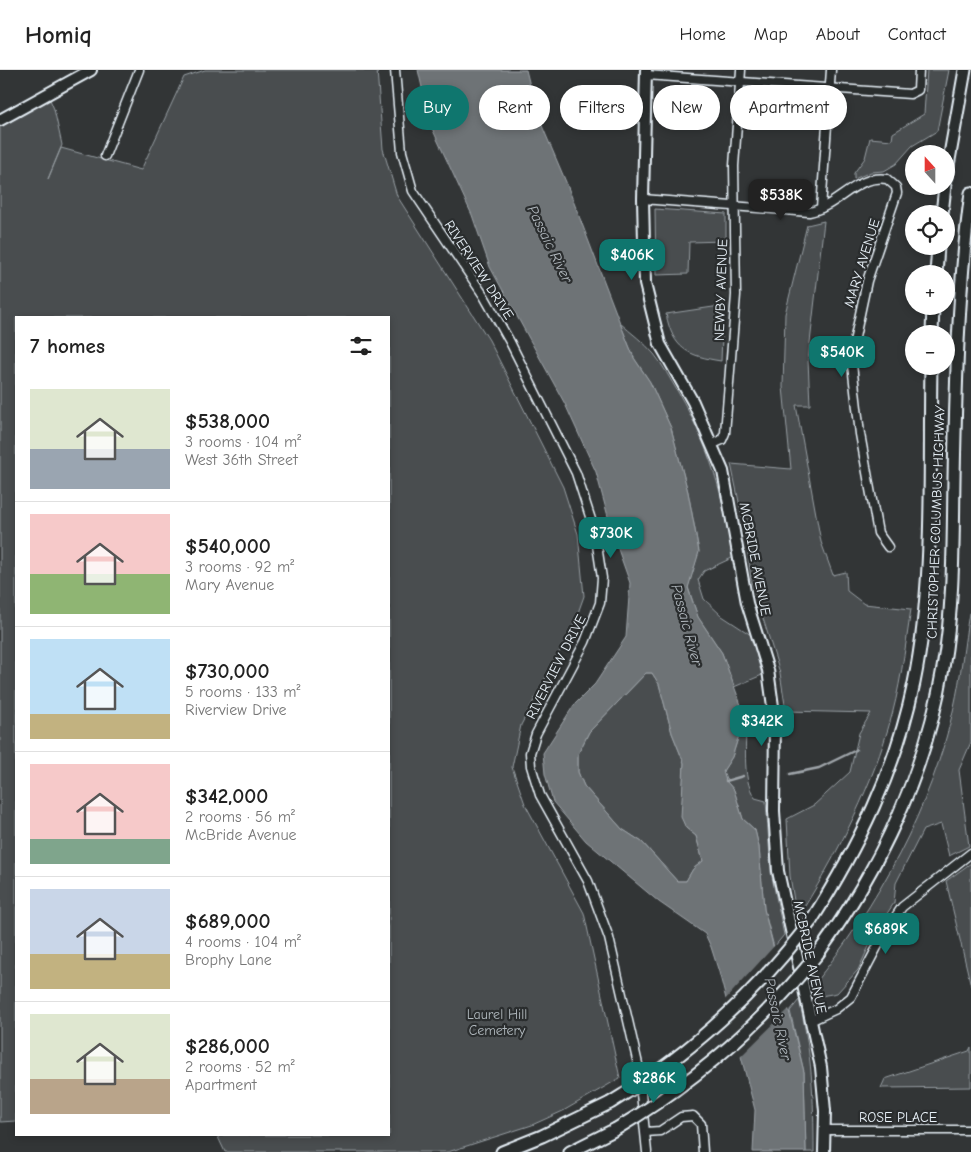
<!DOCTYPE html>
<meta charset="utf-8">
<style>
:root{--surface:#fff;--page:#f2f2f2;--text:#222;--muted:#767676;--line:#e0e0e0;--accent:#0f766e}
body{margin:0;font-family:"Comic Neue",sans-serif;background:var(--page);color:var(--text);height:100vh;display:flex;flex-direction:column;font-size:19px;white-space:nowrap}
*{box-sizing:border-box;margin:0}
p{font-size:16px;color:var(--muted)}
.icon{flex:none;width:28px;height:28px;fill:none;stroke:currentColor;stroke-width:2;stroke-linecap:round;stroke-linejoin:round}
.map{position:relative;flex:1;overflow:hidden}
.sheet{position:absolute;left:15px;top:246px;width:375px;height:820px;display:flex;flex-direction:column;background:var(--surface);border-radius:0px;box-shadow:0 2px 8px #0003}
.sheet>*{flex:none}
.banner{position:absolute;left:405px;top:15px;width:475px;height:45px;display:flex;gap:10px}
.needle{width:32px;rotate:339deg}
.controls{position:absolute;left:905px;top:75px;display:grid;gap:10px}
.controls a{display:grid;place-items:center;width:50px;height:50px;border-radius:50%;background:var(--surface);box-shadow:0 2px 8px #0003;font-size:25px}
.price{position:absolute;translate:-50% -42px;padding:0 11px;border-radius:10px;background:var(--accent);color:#fff;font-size:16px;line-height:32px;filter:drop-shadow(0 1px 2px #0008)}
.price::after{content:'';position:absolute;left:50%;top:30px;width:15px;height:11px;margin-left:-8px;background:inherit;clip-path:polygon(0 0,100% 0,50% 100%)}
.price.active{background:#222;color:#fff}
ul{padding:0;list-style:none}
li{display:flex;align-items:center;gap:15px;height:125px;padding:0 15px}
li+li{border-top:1px solid var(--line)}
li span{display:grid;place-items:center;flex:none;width:140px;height:100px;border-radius:0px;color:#555}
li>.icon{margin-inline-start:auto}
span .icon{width:60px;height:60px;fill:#fffc;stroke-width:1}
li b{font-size:21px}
h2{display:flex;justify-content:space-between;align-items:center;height:60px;padding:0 15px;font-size:21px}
.pill{padding:0 18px;border-radius:22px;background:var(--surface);box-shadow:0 2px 8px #0003;font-size:18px;line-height:45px}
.pill.active{background:var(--accent);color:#fff}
header{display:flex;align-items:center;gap:30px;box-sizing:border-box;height:70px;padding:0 25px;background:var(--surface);border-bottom:1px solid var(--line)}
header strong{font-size:24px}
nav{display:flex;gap:28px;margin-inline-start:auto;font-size:18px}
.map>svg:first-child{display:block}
.green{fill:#494d4f;stroke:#989fa4}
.water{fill:#6e7376;stroke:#9fa5aa;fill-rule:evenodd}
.pier{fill:#323536}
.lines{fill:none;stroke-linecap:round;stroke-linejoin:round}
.stream{stroke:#9fa5aa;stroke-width:2.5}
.minor-casing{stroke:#e8f1f8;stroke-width:11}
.major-casing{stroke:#e8f1f8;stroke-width:14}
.highway-casing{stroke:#e8f1f8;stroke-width:15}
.minor{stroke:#2a2d2e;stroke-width:8}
.major{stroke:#2a2d2e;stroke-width:10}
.highway{stroke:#2a2d2e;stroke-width:11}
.highway-bridge-casing{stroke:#e8f1f8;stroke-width:15;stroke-linecap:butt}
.highway-bridge{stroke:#2a2d2e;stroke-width:11}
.labels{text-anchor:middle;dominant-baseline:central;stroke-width:4.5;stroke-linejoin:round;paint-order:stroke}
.street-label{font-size:14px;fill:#e8f1f8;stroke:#2a2d2e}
.park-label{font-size:14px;fill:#b0b8bd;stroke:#2a2d2e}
.water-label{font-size:15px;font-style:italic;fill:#b1b8be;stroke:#2a2d2e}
</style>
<header>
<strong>Homiq</strong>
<nav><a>Home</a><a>Map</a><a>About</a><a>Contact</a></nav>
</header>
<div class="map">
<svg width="971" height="1082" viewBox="0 0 971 1082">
<rect width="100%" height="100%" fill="#323536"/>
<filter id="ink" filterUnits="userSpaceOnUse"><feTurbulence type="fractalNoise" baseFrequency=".02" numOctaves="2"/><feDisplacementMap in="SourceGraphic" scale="10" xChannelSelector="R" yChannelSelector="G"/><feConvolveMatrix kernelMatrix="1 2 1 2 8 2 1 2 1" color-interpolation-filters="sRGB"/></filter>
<g filter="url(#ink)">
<g class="green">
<polygon points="205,0 377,0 383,79 397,126 489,270 563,417 578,464 584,526 574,554 521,655 512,697 525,734 584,843 620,1008 563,1041 532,1055 448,1082 225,1082 217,1065 389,1065 389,248 16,248 16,1051 0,1052 0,53 48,25 54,39 62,75 48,109 61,78 141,100 184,7"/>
<polygon points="927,0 949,0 937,61 912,76 896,94 884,101 871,102 854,109 854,103 865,88 870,68 892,70 893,63 924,44"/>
<polygon points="655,139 726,144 726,171 689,172 688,204 656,205"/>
<path d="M824,151L808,290L810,335H796L821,472L833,505L846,502L847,521L864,534L911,539C905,579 900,620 888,659C867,728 835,788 797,849L790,806L787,749L814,735L850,702L859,663L871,643L786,641L780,603L751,510L746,465L731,394L791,399L783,317L785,244L807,155Z"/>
<path d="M720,236L723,239L721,291C688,286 673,279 666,244Z"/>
<path d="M620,253C631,263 644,272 654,284C663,295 670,309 678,322C711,380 722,422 734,487L704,501L698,510L704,529L722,546L751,565L762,605L734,617L722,583L698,547L688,517L699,481L688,422L671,358L650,312L634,288Z"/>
<path d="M969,543H971V672L959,700L969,776L949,786L941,754L923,760L896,813L894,833L878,857L858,900L837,923L821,926L813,915C877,837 932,736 954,637C961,606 964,574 969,543Z"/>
<polygon points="646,603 652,603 659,614 672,663 684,693 682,747 686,758 696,766 703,791 693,799 686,811 677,811 642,772 622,759 584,716 578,702 578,684 589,662"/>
<path d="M745,646C748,672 740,706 755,728L766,731L771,802L784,865L774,877L764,839L759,777L755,760L743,749L734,720L726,711L723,701L732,687Z"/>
<polygon points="971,793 971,916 946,811"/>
<path d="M799,930C812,985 814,1027 814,1082H806L804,1002L790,941Z"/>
<polygon points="971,977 971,1017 881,1018 885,1009 969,981"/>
</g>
<path class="water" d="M418,0H526L537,44L566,112L620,253L634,288L650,312L671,358L688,422L699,482L688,518L698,547L722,583L745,646L732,687L723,701L726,711L734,720L743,749L755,760L759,777L764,839L804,1002L806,1082H753L755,1040L719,902L711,877L705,864L659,832L586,771L553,732L545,704L543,683L574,635L595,614L626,567L630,513L613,465L596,402L565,334L490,197L472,145L431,56ZM646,603H652L659,614L672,663L684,693L681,747L686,758L696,766L703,791L693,799L686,811H677L642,772L622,759L584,716L578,702V684L589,662Z"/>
<polygon class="pier" points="776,874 792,936 738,989 723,932"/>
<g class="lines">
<g class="stream">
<polyline points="790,704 819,698 856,680"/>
<polyline points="726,711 743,706"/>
</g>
<defs>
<g id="minor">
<polyline points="395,0 402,82 413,121 484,226 510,272 576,403 595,462 602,508 600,533 585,572 536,664 530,683 531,696 540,725 588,811 609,868 638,994 647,1082"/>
<polyline points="646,5 910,24 918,20 919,0"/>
<polyline points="105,86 139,0"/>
<path d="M643,129L809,142C838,137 856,104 887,109L896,117L897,123L867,211L851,286L860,364L878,463L888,477"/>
<polyline points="821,138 831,0"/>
<polyline points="713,374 722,370 725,363 736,225 734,96 741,0"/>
<polyline points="810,951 836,939 851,927 884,864 902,837 971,783"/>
<polyline points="825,1060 971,1060"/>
<polyline points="646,1062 660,1061 681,1047 693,1046 701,1054 703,1082"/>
</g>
<g id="major">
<polyline points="646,0 643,129 645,214 660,274 693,332 723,401 747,533 768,600 775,651 774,741 778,801 821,997 825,1041 824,1082"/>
<polyline points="0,50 91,0"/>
</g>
<g id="highway">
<polyline points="946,107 965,0"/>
<polyline points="942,144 945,116"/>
<polyline points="936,204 938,176"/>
<polyline points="932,264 933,236"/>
<path d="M811,851C858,777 896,700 914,613C935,510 929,401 931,296"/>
<path d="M819,882C880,798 926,701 943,598C954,535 953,471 954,408C956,312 958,217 971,123"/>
<polyline points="502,1082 542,1066 610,1033"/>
<polyline points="570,1082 616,1059"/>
</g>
</defs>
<use href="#minor" class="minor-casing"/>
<use href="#major" class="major-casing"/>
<use href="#highway" class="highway-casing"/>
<use href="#minor" class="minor"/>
<use href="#major" class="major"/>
<use href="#highway" class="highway"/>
<defs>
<g id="highway-bridge">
<path d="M610,1033C689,985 755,925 811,851"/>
<path d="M616,1059C695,1012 762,954 819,882"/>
</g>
</defs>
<use href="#highway-bridge" class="highway-bridge-casing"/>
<use href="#highway-bridge" class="highway-bridge"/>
</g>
</g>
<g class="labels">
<g class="street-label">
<text transform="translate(862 193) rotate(-73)">MARY AVENUE</text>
<text transform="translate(479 200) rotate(57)">RIVERVIEW DRIVE</text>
<text transform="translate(721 220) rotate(-88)">NEWBY AVENUE</text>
<text transform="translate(936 452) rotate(-88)">CHRISTOPHER COLUMBUS HIGHWAY</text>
<text transform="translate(755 489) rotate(79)">MCBRIDE AVENUE</text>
<text transform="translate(556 597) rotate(-63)">RIVERVIEW DRIVE</text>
<text transform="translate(810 887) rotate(78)">MCBRIDE AVENUE</text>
<text x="898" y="1047">ROSE PLACE</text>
</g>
<g class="park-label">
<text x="497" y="944">Laurel Hill<tspan x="497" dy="16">Cemetery</tspan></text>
</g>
<g class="water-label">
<text transform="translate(550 174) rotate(64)">Passaic River</text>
<text transform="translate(687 555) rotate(75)">Passaic River</text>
<text transform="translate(778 949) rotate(78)">Passaic River</text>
</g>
</g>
</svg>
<div class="controls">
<a><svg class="needle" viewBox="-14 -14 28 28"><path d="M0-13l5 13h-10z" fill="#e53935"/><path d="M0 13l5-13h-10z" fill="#767676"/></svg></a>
<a><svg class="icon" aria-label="locate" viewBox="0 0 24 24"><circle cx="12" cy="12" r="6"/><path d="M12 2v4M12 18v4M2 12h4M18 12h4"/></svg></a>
<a>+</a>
<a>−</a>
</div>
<b class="price active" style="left:781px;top:151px">$538K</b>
<b class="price" style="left:632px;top:211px">$406K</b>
<b class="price" style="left:842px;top:308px">$540K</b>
<b class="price" style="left:611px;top:489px">$730K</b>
<b class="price" style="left:762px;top:677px">$342K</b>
<b class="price" style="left:886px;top:885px">$689K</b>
<b class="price" style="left:654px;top:1034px">$286K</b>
<div class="banner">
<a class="pill active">Buy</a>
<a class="pill">Rent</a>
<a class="pill">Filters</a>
<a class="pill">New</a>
<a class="pill">Apartment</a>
</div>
<section class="sheet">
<h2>7 homes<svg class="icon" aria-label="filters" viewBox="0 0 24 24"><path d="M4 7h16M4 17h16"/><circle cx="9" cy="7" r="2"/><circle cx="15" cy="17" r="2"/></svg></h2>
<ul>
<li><span style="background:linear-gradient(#dfe7d0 60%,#9aa5b1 0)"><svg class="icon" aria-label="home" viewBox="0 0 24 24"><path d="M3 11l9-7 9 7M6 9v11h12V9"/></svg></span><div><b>$538,000</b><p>3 rooms · 104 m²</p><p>West 36th Street</p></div></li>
<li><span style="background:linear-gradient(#f6c9c9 60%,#8fb573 0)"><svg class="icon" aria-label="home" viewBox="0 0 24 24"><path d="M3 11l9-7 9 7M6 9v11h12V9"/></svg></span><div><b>$540,000</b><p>3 rooms · 92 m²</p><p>Mary Avenue</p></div></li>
<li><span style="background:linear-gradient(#bfe0f5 75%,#c2b280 0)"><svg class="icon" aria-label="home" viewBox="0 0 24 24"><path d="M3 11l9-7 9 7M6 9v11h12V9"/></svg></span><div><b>$730,000</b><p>5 rooms · 133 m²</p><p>Riverview Drive</p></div></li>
<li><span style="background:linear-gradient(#f6c9c9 75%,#7fa58c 0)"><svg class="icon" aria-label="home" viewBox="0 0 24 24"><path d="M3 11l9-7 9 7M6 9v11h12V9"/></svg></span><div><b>$342,000</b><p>2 rooms · 56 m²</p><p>McBride Avenue</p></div></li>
<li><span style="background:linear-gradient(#c9d6e8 65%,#c2b280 0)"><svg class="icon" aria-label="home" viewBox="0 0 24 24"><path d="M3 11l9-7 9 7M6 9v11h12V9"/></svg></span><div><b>$689,000</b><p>4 rooms · 104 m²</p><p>Brophy Lane</p></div></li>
<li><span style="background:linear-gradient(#dfe7d0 65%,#b9a48a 0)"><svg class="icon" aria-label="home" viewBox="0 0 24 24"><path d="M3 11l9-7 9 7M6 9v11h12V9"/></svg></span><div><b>$286,000</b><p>2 rooms · 52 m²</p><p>Apartment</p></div></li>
</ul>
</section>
</div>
